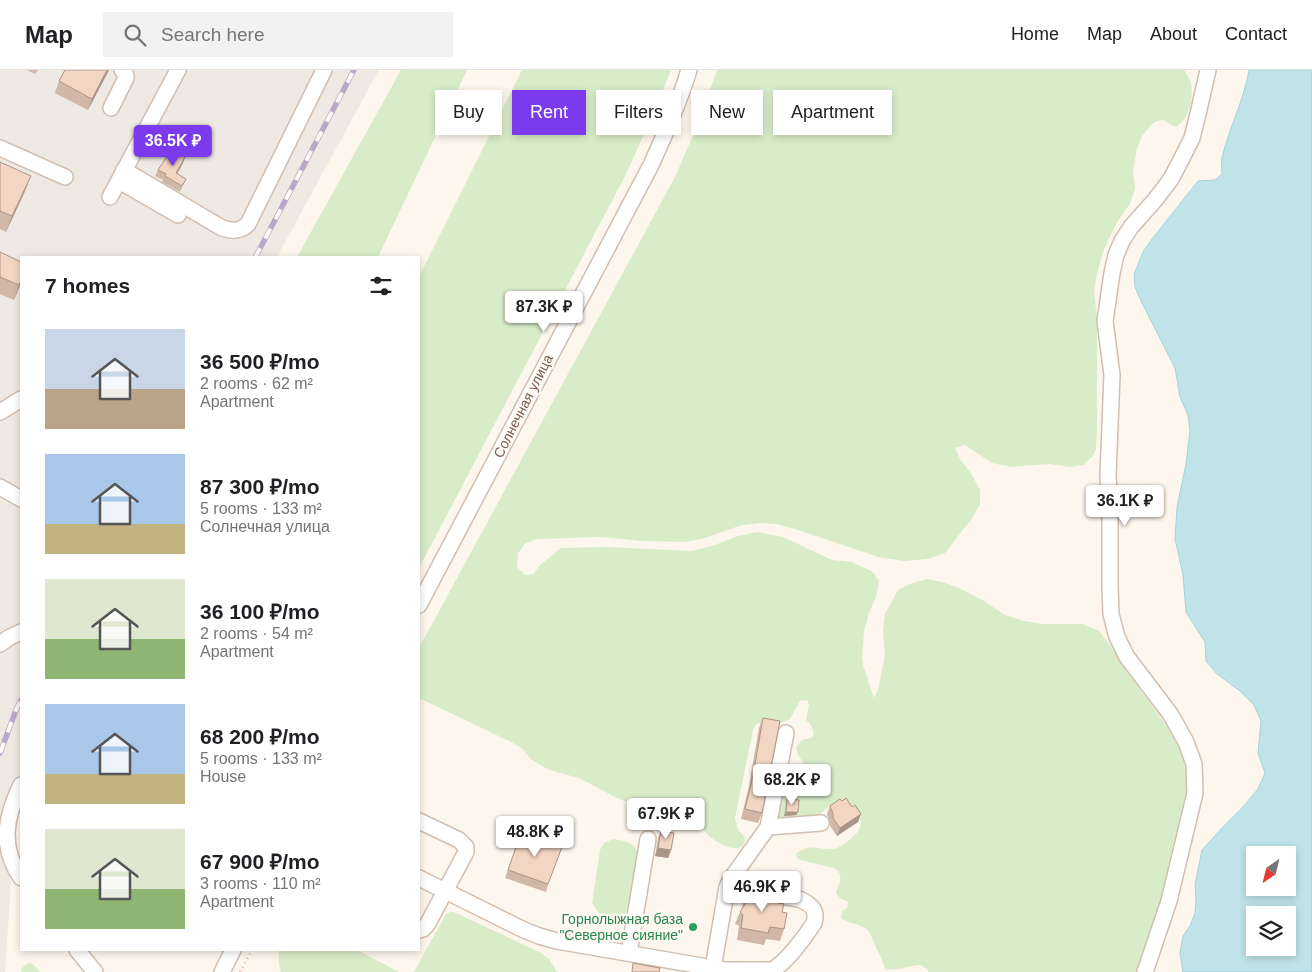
<!DOCTYPE html>
<meta charset="utf-8">
<style>
:root{--surface:#fff;--page:#f2f2f2;--text:#202124;--muted:#757577;--line:#e0e0e0;--accent:#7c3aed}
body{margin:0;font-family:Arial,sans-serif;background:var(--page);color:var(--text);height:100vh;display:flex;flex-direction:column;font-size:19px;white-space:nowrap}
*{box-sizing:border-box;margin:0}
p{font-size:16px;color:var(--muted)}
.icon{flex:none;width:28px;height:28px;fill:none;stroke:currentColor;stroke-width:2;stroke-linecap:round;stroke-linejoin:round}
.map{position:relative;flex:1;overflow:hidden}
.drawer{position:absolute;left:20px;top:186px;width:400px;height:695px;display:flex;flex-direction:column;background:var(--surface);border-radius:0px;box-shadow:0 2px 8px #0003}
.drawer>*{flex:none}
.guide{position:absolute;left:435px;top:20px;width:475px;height:45px;display:flex;gap:10px}
.needle{width:32px;rotate:215deg}
.tools{position:absolute;left:1246px;top:776px;display:grid;gap:10px}
.tools a{display:grid;place-items:center;width:50px;height:50px;border-radius:0px;background:var(--surface);box-shadow:0 2px 8px #0003;font-size:25px}
.price{position:absolute;translate:-50% -42px;padding:0 11px;border-radius:5px;background:#fff;color:#222;font-size:16px;line-height:32px;filter:drop-shadow(0 1px 2px #0008)}
.price::after{content:'';position:absolute;left:50%;top:30px;width:15px;height:11px;margin-left:-8px;background:inherit;clip-path:polygon(0 0,100% 0,50% 100%)}
.price.active{background:var(--accent);color:#fff}
ul{padding:0;list-style:none}
li{display:flex;align-items:center;gap:15px;height:125px;padding:0 25px}
li span{display:grid;place-items:center;flex:none;width:140px;height:100px;border-radius:0px;color:#555}
li>.icon{margin-inline-start:auto}
span .icon{width:60px;height:60px;fill:#fffc;stroke-width:1}
li b{font-size:21px}
h2{display:flex;justify-content:space-between;align-items:center;height:60px;padding:0 25px;font-size:21px}
.pill{padding:0 18px;border-radius:0px;background:var(--surface);box-shadow:0 2px 8px #0003;font-size:18px;line-height:45px}
.pill.active{background:var(--accent);color:#fff}
header{display:flex;align-items:center;gap:30px;box-sizing:border-box;height:70px;padding:0 25px;background:var(--surface);border-bottom:1px solid var(--line)}
header strong{font-size:24px}
nav{display:flex;gap:28px;margin-inline-start:auto;font-size:18px}
.search{width:350px;height:45px;background:var(--page);display:flex;align-items:center;gap:12px;box-sizing:border-box;padding:0 18px;border-radius:0px;color:var(--muted);font-size:19px}
.map>svg:first-child{display:block}
.industrial{fill:#efe9e4}
.green{fill:#d8ecc9}
.water{fill:#bfe3e8;stroke:#a5d3da;fill-rule:evenodd}
.lines{fill:none;stroke-linecap:round;stroke-linejoin:round}
.minor-casing{stroke:#d1beb0;stroke-width:18}
.path{stroke:#d9b8a5;stroke-width:2.5;stroke-dasharray:1 4;stroke-linecap:butt}
.minor{stroke:#fff;stroke-width:15}
.rail-casing{stroke:#b9a8c9;stroke-width:5.5}
.rail{stroke:#fffaf3;stroke-width:4;stroke-dasharray:11;stroke-linecap:butt}
.wall{fill:#d1b7a8}
.shaded-wall{fill:#aa9588}
.building{fill:#f3d5c3;stroke:#aa9588}
.leisure-dot{fill:#2e9e5b;stroke:#fffaf3;stroke-width:2}
.labels{text-anchor:middle;dominant-baseline:central;stroke-width:4.5;stroke-linejoin:round;paint-order:stroke}
.street-label{font-size:14px;fill:#7a5c4d;stroke:#fffaf3}
.leisure-label{font-size:14px;fill:#27864d;stroke:#fffaf3;text-anchor:end}
</style>
<header>
<strong>Map</strong>
<div class="search"><svg class="icon" aria-label="search" viewBox="0 0 24 24"><circle cx="10" cy="10" r="6"/><path d="M15 15l6 6"/></svg>Search here</div>
<nav><a>Home</a><a>Map</a><a>About</a><a>Contact</a></nav>
</header>
<div class="map">
<svg width="1312" height="902" viewBox="0 0 1312 902">
<rect width="100%" height="100%" fill="#fdf6ec"/>
<polygon class="industrial" points="0,0 379,0 277,187 21,188 21,730 16,742 5,902 0,902"/>
<g class="green">
<polygon points="401,0 467,0 378,187 297,187"/>
<polygon points="522,0 671,0 653,45 625,106 419,498 419,207"/>
<path d="M717,0H1184C1187,4 1190,10 1191,14C1194,28 1189,51 1175,57L1163,50L1157,51L1151,55L1142,66L1137,79L1133,100L1135,118L1130,134L1117,152L1104,179L1097,204L1094,221L1097,248V360L1096,379L1092,387L1083,395L1070,397L1049,394L1011,397L992,393L965,375L955,378L961,391L971,403L980,420V434L973,447L945,483L928,489L903,491L878,487L801,461L777,454L762,453L742,455L702,469L685,472L642,471L602,467L536,469L525,474L518,483L517,497L525,505L534,504L539,496L561,478L606,477L691,481L715,475L738,466L757,462L783,467L832,490L852,492L873,502L879,511L876,527L869,543L864,562L862,587L863,595L874,628L878,620L885,585L883,560L885,544L898,520L910,514L927,509L942,512L959,518L984,531L1005,545L1024,551L1043,554H1083L1099,561L1110,575L1126,601L1169,659L1183,685L1187,699L1189,712L1187,728L1175,769L1166,811L1137,902H928V900L921,895C908,895 899,902 885,899C883,890 878,882 874,873C871,866 871,861 863,857C856,853 847,853 841,848L842,841L847,838L848,832L841,829L836,823C839,812 845,805 834,798L797,789L796,784C811,772 818,781 834,779C841,778 855,766 859,760C861,756 861,749 860,745C857,737 849,733 842,731L833,734L823,741L818,747L785,751L780,749L777,744L778,736L782,727L789,717L797,711L803,703L804,694L798,685L796,677L802,670L812,668L814,663L811,655L806,650L809,634L807,630L800,631L790,649L781,653L765,652L756,654L753,660L735,748L738,760L745,768C745,789 716,773 708,765C703,760 701,754 696,749L638,736L617,728L581,709L547,699L531,689L523,679L511,672L419,628V578L675,107L699,52Z"/>
<path d="M613,769C625,771 636,772 638,785L630,837L624,845L618,847H614L603,845L598,842L592,833L600,780L604,773Z"/>
<polygon points="450,842 454,842 539,882 549,889 557,902 414,902 446,844"/>
<path d="M279,880H357L399,902H281C278,895 278,887 279,880Z"/>
<polygon points="28,893 33,894 40,902 21,902 23,897"/>
</g>
<path class="water" d="M1249,0H1312V902H1183L1180,883L1183,866L1190,856L1195,843L1196,830L1195,814L1202,780L1222,758L1242,738L1258,719L1265,703L1258,683L1261,651L1254,635L1240,621L1217,604L1206,591L1205,572L1186,542L1183,505L1175,469L1177,437L1186,394L1190,360L1188,345L1180,327L1175,298L1141,231L1135,217L1134,204L1143,182L1152,169L1198,111L1215,110L1222,104C1222,99 1221,93 1222,88C1229,58 1244,30 1249,0ZM1255,785H1288V818H1255ZM1255,845H1288V878H1255Z"/>
<g class="lines">
<defs>
<g id="minor">
<polyline points="111,38 126,8 126,5 122,0"/>
<polyline points="0,78 65,107"/>
<path d="M124,100L222,158C232,161 240,162 248,154L324,0"/>
<polyline points="119,111 178,145"/>
<polyline points="110,127 178,0"/>
<polyline points="0,342 21,329"/>
<polyline points="0,417 21,429"/>
<path d="M419,535L651,95C665,64 679,33 689,0"/>
<polyline points="0,574 10,567 21,562"/>
<path d="M21,715C5,748 0,777 21,808"/>
<polyline points="419,751 459,770 466,777 466,782 427,855 423,859 419,860"/>
<polyline points="768,757 821,753"/>
<path d="M419,808L524,860L539,866L557,871L713,898L724,900H772C786,893 805,867 814,853C818,840 811,834 799,829L727,817"/>
<polyline points="77,880 95,902"/>
<polyline points="629,883 648,769"/>
<polyline points="713,898 727,817 731,809 768,757 786,663"/>
<polyline points="222,902 233,880"/>
<polyline points="1145,902 1169,831 1195,723 1194,694 1186,672 1171,645 1127,587 1117,567 1111,544 1110,517 1110,443 1108,405 1112,305 1105,251 1112,203 1116,185 1122,171 1131,157 1155,130 1171,109 1182,88 1192,68 1198,44 1208,0"/>
</g>
</defs>
<use href="#minor" class="minor-casing"/>
<polyline class="path" points="240,902 252,880"/>
<use href="#minor" class="minor"/>
<defs>
<g id="rail">
<polyline points="255,188 354,0"/>
<polyline points="0,683 16,640 21,630"/>
</g>
</defs>
<use href="#rail" class="rail-casing"/>
<use href="#rail" class="rail"/>
</g>
<g class="wall">
<polygon points="27,0 38,0 35,4"/>
<polygon points="109,0 88,40 55,23 59,11"/>
<polygon points="0,92 25,121 6,162 0,159"/>
<polygon points="183,93 177,104 186,109 180,122 162,112 163,110 155,106 158,100"/>
<polygon points="0,182 21,213 14,230 0,224"/>
<polygon points="763,648 762,743 758,753 741,749 749,716 759,658"/>
<polygon points="787,729 796,745 784,746 786,732"/>
<polygon points="842,731 861,744 858,752 837,766 830,756 830,752 827,744 830,736"/>
<polygon points="661,761 671,780 668,788 655,786 658,768"/>
<polygon points="521,763 548,814 546,822 505,808"/>
<polygon points="747,821 782,842 784,859 780,871 766,869 764,875 737,870 739,856 735,854 740,842 742,838 743,833"/>
</g>
<g class="shaded-wall">
<polygon points="107,0 109,0 88,40 92,29"/>
<polygon points="185,87 183,93 174,109 176,103"/>
<polygon points="31,106 25,121 6,162 12,146"/>
<polygon points="21,210 21,213 14,230 19,215"/>
<polygon points="786,742 798,742 796,745 784,746"/>
<polygon points="861,744 858,752 837,766 840,758"/>
<polygon points="658,778 671,780 668,788 655,786"/>
</g>
<g class="building">
<polygon points="65,0 107,0 92,29 59,11"/>
<polygon points="171,80 185,87 176,103 186,109 182,116 165,106 166,104 158,100"/>
<polygon points="0,92 31,106 12,146 0,141"/>
<polygon points="0,182 21,192 21,210 19,215 0,207"/>
<polygon points="763,648 780,651 762,743 745,739 753,706"/>
<polygon points="846,728 852,737 855,735 861,744 840,758 833,748 833,744 830,736 840,729 842,731"/>
<polygon points="787,729 799,730 798,742 786,742"/>
<polygon points="661,761 674,763 671,780 658,778"/>
<polygon points="521,763 562,777 548,814 508,800"/>
<polygon points="747,821 775,826 774,832 784,834 782,842 787,843 784,859 770,857 768,863 741,858 743,845 740,842 745,834"/>
<polygon points="633,893 660,898 659,902 632,902"/>
</g>
<circle class="leisure-dot" cx="693" cy="857" r="5"/>
<g class="labels">
<g class="street-label">
<text transform="translate(523 336) rotate(-63)">Солнечная улица</text>
</g>
<g class="leisure-label">
<text x="683" y="849">Горнолыжная база<tspan x="683" dy="16">"Северное сияние"</tspan></text>
</g>
</g>
</svg>
<div class="tools">
<a><svg class="needle" viewBox="-14 -14 28 28"><path d="M0-13l5 13h-10z" fill="#e53935"/><path d="M0 13l5-13h-10z" fill="#757577"/></svg></a>
<a><svg class="icon" aria-label="layers" viewBox="0 0 24 24"><path d="M12 4l9 5-9 5-9-5zM3 14l9 5 9-5"/></svg></a>
</div>
<b class="price active" style="left:173px;top:97px">36.5K ₽</b>
<b class="price" style="left:544px;top:263px">87.3K ₽</b>
<b class="price" style="left:1125px;top:457px">36.1K ₽</b>
<b class="price" style="left:792px;top:736px">68.2K ₽</b>
<b class="price" style="left:666px;top:770px">67.9K ₽</b>
<b class="price" style="left:535px;top:788px">48.8K ₽</b>
<b class="price" style="left:762px;top:843px">46.9K ₽</b>
<div class="guide">
<a class="pill">Buy</a>
<a class="pill active">Rent</a>
<a class="pill">Filters</a>
<a class="pill">New</a>
<a class="pill">Apartment</a>
</div>
<section class="drawer">
<h2>7 homes<svg class="icon" aria-label="filters" viewBox="0 0 24 24"><path d="M4 7h16M4 17h16"/><circle cx="9" cy="7" r="2"/><circle cx="15" cy="17" r="2"/></svg></h2>
<ul>
<li><span style="background:linear-gradient(#c9d6e8 60%,#b9a48a 0)"><svg class="icon" aria-label="home" viewBox="0 0 24 24"><path d="M3 11l9-7 9 7M6 9v11h12V9"/></svg></span><div><b>36 500 ₽/mo</b><p>2 rooms · 62 m²</p><p>Apartment</p></div></li>
<li><span style="background:linear-gradient(#a9c7e8 70%,#c2b280 0)"><svg class="icon" aria-label="home" viewBox="0 0 24 24"><path d="M3 11l9-7 9 7M6 9v11h12V9"/></svg></span><div><b>87 300 ₽/mo</b><p>5 rooms · 133 m²</p><p>Солнечная улица</p></div></li>
<li><span style="background:linear-gradient(#dfe7d0 60%,#8fb573 0)"><svg class="icon" aria-label="home" viewBox="0 0 24 24"><path d="M3 11l9-7 9 7M6 9v11h12V9"/></svg></span><div><b>36 100 ₽/mo</b><p>2 rooms · 54 m²</p><p>Apartment</p></div></li>
<li><span style="background:linear-gradient(#a9c7e8 70%,#c2b280 0)"><svg class="icon" aria-label="home" viewBox="0 0 24 24"><path d="M3 11l9-7 9 7M6 9v11h12V9"/></svg></span><div><b>68 200 ₽/mo</b><p>5 rooms · 133 m²</p><p>House</p></div></li>
<li><span style="background:linear-gradient(#dfe7d0 60%,#8fb573 0)"><svg class="icon" aria-label="home" viewBox="0 0 24 24"><path d="M3 11l9-7 9 7M6 9v11h12V9"/></svg></span><div><b>67 900 ₽/mo</b><p>3 rooms · 110 m²</p><p>Apartment</p></div></li>
</ul>
</section>
</div>
